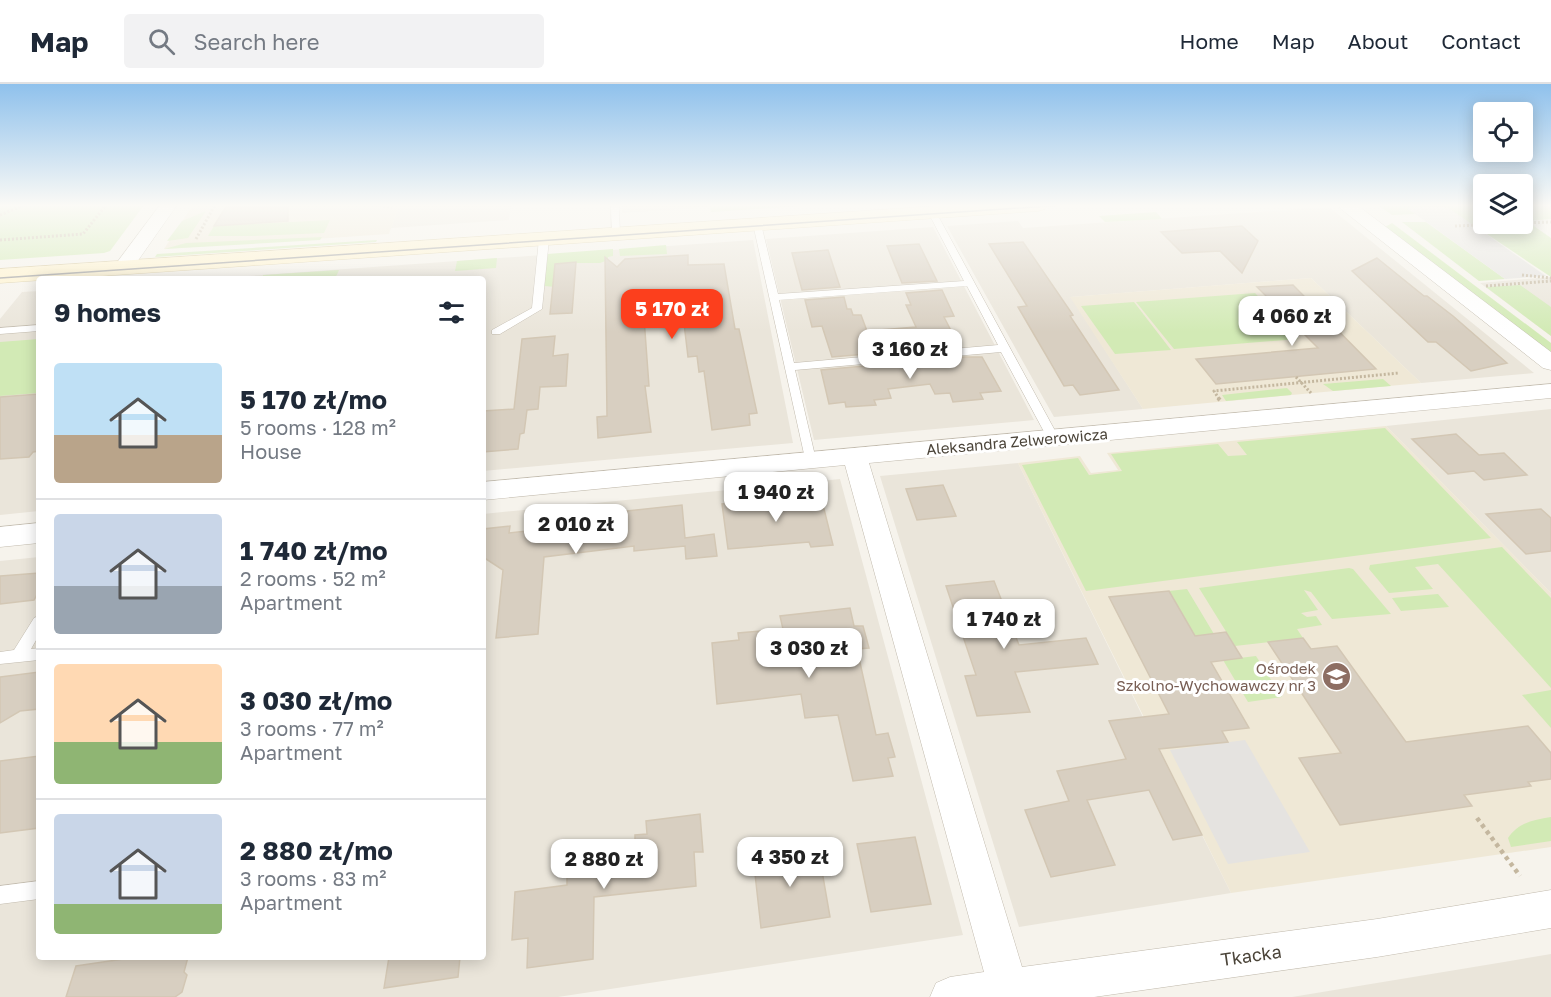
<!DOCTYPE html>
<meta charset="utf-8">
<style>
:root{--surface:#fff;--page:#f2f2f3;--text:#1f2937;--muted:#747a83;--line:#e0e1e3;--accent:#fc3f1d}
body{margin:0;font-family:"Golos Text",sans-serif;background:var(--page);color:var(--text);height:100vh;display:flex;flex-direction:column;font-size:22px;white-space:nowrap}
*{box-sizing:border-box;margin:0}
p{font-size:20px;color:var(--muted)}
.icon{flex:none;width:33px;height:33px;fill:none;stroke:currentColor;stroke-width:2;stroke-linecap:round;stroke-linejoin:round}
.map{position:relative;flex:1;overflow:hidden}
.panel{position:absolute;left:36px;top:192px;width:450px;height:684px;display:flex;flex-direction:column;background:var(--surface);border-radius:6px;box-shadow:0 3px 15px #0003}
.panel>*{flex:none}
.buttons{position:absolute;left:1473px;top:18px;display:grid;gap:12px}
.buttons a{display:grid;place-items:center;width:60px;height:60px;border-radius:6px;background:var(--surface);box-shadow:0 3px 15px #0003;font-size:30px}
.price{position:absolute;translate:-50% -51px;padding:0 14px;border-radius:12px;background:#fff;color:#222;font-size:20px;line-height:39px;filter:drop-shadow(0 2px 3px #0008)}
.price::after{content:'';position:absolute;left:50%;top:36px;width:18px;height:14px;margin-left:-9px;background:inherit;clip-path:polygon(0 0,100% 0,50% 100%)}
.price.on{background:var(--accent);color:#fff}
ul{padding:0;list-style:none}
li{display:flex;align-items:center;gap:18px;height:150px;padding:0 18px}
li+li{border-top:2px solid var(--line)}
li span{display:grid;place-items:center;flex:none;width:168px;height:120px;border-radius:6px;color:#555}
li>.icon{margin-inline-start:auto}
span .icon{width:72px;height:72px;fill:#fffc;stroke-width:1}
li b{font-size:26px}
h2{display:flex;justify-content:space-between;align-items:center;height:72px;padding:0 18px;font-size:26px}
header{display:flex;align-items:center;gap:36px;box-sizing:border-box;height:84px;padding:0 30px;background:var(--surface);border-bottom:2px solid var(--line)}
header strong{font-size:28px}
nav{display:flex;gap:33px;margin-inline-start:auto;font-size:21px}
.search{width:420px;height:54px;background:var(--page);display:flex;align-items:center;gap:15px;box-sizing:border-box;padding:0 21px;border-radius:6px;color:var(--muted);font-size:22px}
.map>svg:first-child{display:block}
.residential{fill:#eae5da}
.education{fill:#efe8d6}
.green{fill:#d2eab5}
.parking{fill:#e5e3e0}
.building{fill:#d8cfc1;stroke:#d3c7b4;stroke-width:1.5}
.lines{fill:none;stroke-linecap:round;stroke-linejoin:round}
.lane-casing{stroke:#c2bbae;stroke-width:1}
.street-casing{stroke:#c2bbae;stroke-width:1}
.secondary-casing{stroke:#d6c79b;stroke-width:1}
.path-far2{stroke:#c4b79f;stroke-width:3;stroke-dasharray:2 2;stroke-linecap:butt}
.path-far1{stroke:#c4b79f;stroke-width:4;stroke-dasharray:3 3;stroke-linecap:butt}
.path{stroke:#c4b79f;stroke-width:4.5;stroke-dasharray:4 4;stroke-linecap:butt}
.lane{fill:#fff;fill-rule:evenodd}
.street{fill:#fff;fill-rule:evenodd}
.secondary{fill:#fff3cd;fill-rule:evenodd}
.tram{stroke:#9a9a9a;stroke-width:1.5}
.labels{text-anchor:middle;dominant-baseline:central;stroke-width:6;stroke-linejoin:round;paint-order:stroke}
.street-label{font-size:15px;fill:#4b4439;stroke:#fff}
.education-label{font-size:15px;fill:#785e54;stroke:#fff;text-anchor:end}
.near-street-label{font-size:18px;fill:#4b4439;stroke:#fff}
</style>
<header>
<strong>Map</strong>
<div class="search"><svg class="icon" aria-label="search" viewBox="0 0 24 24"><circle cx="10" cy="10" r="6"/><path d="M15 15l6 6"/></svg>Search here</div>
<nav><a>Home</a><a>Map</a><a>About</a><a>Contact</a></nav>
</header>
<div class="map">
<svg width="1551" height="913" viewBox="0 0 1551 913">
<rect width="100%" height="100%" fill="#f6f3ec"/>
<g class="residential">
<polygon points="399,121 511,121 509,136 391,144"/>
<polygon points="622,121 738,121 622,129"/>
<polygon points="1329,123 1534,289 1421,299 1311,194 1071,213 1143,325 1054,333 947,142 1018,137 1023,144"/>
<polygon points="933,143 1034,336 814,356 766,155"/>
<polygon points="753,156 793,359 483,387 483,195 206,195"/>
<polygon points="1551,193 1551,252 1480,199"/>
<polygon points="39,207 39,427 0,431 0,235 22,208"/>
<polygon points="1551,325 1551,509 1386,342"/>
<polygon points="1018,379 1143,633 1231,809 1019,843 880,392"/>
<polygon points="840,395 963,851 558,913 0,913 0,477 39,473 39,873 483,873 483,430"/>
<polygon points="1551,870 1551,913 1292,913 1504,878"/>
</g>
<g class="education">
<polygon points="193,121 399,121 389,150 164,165"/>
<polygon points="1311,194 1421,299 1143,325 1070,213"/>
<polygon points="1386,342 1551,509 1551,763 1231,809 1018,379 1080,372 1091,389 1118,386 1107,369"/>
</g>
<g class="green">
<polygon points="0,121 144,121 110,167 104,169 0,176"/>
<polygon points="744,121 818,121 711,128 710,123"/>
<polygon points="1378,121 1483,121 1483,139 1471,140 1444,121 1408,125 1415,130 1392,131"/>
<polygon points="1523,121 1543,121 1551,126 1551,135 1523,137"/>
<polygon points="206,127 188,154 167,157 182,137"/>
<polygon points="1156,128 1162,135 1105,138 1099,132"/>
<polygon points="330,136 324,149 254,152 208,152 214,142"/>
<polygon points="1402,138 1426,138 1505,195 1479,197"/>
<polygon points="1392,139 1551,259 1551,270 1385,143"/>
<polygon points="1531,140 1551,154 1551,193 1475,142"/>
<polygon points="322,153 320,156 164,165 186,159"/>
<polygon points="377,156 376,158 155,173 157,170"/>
<polygon points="666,161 667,170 620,172 619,165"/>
<polygon points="613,165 613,172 608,173 608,176 600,179 570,179 569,204 544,202 547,170"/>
<polygon points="497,174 496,184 455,187 457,177"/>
<polygon points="339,186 335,195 262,195 263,191"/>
<polygon points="1520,201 1551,223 1551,252 1486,203"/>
<polygon points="1255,209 1298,255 1174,265 1136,218"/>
<polygon points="1134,218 1171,266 1115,270 1081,222"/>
<polygon points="39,255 39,309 0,312 0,258"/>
<polygon points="1383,295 1391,302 1333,307 1323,300"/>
<polygon points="1287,304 1292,309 1291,311 1226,317 1222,311"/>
<polygon points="1385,344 1491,454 1086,507 1022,381 1078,374 1089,391 1122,387 1111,370 1218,360 1228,372 1247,371 1237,358"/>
<polygon points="1502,463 1551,514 1551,604 1438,480 1415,483 1433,505 1389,509 1369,485 1370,481"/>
<polygon points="1349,484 1353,485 1391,530 1332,535 1311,508 1304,506 1318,526 1301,529 1307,533 1316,532 1322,541 1297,545 1303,554 1235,562 1199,504"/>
<polygon points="1187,505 1214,550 1195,552 1169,507"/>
<polygon points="1438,510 1449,523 1401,527 1392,514"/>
<polygon points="1256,572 1282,613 1248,618 1223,576"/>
<polygon points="1551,606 1551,644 1522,611"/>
<path d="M1551,733V757L1511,763L1508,754C1519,738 1533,736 1551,733Z"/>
</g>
<g class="parking">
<polygon points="1444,121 1473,141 1546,192 1505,195 1407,124"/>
<polygon points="1245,656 1310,768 1228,780 1170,666"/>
</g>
<g class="building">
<polygon points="227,121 288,121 288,137 214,142"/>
<polygon points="1242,142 1258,157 1242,189 1220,167 1182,169 1161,148"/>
<polygon points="1023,158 1073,231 1070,232 1119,306 1080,311 1073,301 1064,302 1018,223 1027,222 989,160"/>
<polygon points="919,160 937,197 902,199 887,162"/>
<polygon points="828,166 840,203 802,206 792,169"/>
<polygon points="688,171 688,181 724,180 735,245 739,245 757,329 749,330 750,341 712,346 704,287 699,288 697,272 688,273 683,231 644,234 649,302 645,302 651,348 598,354 597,333 607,332 605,173 617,183 625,175"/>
<polygon points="1377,174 1424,212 1427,212 1453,232 1507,279 1471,287 1436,258 1428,258 1352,187"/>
<polygon points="576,178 572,229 550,230 555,180"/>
<polygon points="1293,201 1376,285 1216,300 1196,275 1318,264 1257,203"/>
<polygon points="942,206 954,232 944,233 959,262 832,273 822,242 812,243 805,216 844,213 847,225 851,225 853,231 861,231 867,247 916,243 906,221 911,221 906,209"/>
<polygon points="555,252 553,272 568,270 566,302 540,303 538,325 527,326 524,349 520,350 518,365 483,368 483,327 514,325 522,255"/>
<polygon points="964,273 982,273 1001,307 980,309 983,315 953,318 950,309 935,310 930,300 888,305 891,314 874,316 876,321 846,323 845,318 829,320 821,286"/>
<polygon points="39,310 39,367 33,368 29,373 0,375 0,313"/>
<polygon points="1456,350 1479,371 1504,369 1527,391 1484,396 1474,387 1448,390 1412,355"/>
<polygon points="943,401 956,432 917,436 906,405"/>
<polygon points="804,412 805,419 822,417 833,461 811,463 809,458 728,465 722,420"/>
<polygon points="682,421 685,454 714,450 717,472 686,475 685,462 634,467 634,462 544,473 538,550 496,554 503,486 483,473 483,445 510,442 509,449 581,441 581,432"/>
<polygon points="1541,425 1551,434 1551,467 1526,470 1486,430"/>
<polygon points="39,489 39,507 34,516 0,520 0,492"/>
<polygon points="994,497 1019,561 1086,554 1098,580 1015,588 1030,628 977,632 965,592 976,591 946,502"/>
<polygon points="1169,507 1195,552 1226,548 1242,574 1211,578 1249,644 1222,647 1228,658 1159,665 1202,751 1173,756 1149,706 1087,716 1115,781 1051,793 1025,726 1069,717 1057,687 1126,675 1109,637 1169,630 1109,513"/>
<polygon points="850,524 854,542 863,542 869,564 857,565 876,651 888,649 895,673 888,674 893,692 853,697 838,631 805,634 801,610 717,620 712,559 739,556 738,549 783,545 780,532"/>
<polygon points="1303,554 1311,565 1337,562 1406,658 1528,642 1551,669 1551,695 1528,698 1531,702 1464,711 1472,722 1340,741 1299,674 1341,669 1268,558"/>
<polygon points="39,588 39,625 20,627 0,639 0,593"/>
<polygon points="39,672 39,744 0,749 0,677"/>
<polygon points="700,730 703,768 694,768 696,802 594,813 593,875 527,884 528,854 512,856 515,808 567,801 567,778 635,770 635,751 647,750 646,737"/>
<polygon points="915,753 931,820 871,828 857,760"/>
<polygon points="818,764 830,833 761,844 753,772"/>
<polygon points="137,873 188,873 184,888 187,891 182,908 175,913 66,913 76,882"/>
<polygon points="389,873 460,873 458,893 384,904"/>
</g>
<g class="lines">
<defs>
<g id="lane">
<polygon points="611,121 619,121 620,151 612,149"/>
<path d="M932,125L936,128L1059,354L1053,358L1049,357L1001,268L795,286L816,376L810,380L806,379L753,140L757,137L761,140L778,210L964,197L928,128ZM967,202L998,261L794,279L779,216Z"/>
<polygon points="544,152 549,155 542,225 500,250 492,250 492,246 532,224 539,155"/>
<polygon points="39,241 39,247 0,250 0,244"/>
<polygon points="39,532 39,551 31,565 39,564 39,576 0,580 0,568 14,566 34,534"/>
<polygon points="39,797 39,815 0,820 0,802"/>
</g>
<g id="street">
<polygon points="160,121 177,121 130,188 116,188 113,184"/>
<polygon points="1339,121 1357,121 1551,268 1551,286 1543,284 1341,125"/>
<polygon points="1551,300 1551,314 869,379 1022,883 1377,835 1551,806 1551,844 1377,873 1094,913 930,913 936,899 950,893 984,888 845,381 483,416 483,398"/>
<polygon points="39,439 39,459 0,463 0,443"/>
</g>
<polygon id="secondary" points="952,121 1049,121 1045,125 1038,127 0,199 0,185"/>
</defs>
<use href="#lane" class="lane-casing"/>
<use href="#street" class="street-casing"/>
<use href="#secondary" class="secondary-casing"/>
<g class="path-far2">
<polyline points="375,121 392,123"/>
<polyline points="1545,121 1551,124"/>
<polyline points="0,131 24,121"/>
<polyline points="1522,139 1551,138"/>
<polyline points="1455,142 1506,140"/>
<polyline points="196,155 215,121"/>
<polyline points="0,156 83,150 106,121"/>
<polyline points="1522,191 1551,194"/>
<polyline points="1486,202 1551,197"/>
<polyline points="1296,293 1311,309"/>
<polyline points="1219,315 1214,307 1399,289"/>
</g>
<polyline class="path-far1" points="1218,314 1220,316"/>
<polyline class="path" points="1477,734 1520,792"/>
<use href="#lane" class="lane"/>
<use href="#street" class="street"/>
<use href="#secondary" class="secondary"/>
<polyline class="tram" points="0,194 1062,121"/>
</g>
<linearGradient id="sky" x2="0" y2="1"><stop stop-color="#8fc1ec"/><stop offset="0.49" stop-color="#fbfaf6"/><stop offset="1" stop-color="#fbfaf6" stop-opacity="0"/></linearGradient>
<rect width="1551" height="248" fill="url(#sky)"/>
<defs>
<symbol id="university-disc" viewBox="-11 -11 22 22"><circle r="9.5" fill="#8d6e63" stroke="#fff"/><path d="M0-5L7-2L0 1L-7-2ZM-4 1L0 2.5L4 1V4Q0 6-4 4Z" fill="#fff"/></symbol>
</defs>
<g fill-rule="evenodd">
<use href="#university-disc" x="1320" y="576" width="33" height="33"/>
</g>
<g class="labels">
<g class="street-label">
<text transform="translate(1017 357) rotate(-5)">Aleksandra Zelwerowicza</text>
</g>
<g class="education-label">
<text x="1316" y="584">Ośrodek<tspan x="1316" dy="17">Szkolno-Wychowawczy nr 3</tspan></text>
</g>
<g class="near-street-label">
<text transform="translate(1251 871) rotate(-8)">Tkacka</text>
</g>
</g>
</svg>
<div class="buttons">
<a><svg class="icon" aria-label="locate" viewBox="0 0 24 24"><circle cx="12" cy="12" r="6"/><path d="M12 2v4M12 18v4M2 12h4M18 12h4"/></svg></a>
<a><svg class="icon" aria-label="layers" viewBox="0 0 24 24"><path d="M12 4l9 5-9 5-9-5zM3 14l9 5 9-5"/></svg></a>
</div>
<b class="price on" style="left:672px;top:256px">5 170 zł</b>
<b class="price" style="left:1292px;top:263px">4 060 zł</b>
<b class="price" style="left:910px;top:296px">3 160 zł</b>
<b class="price" style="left:776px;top:439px">1 940 zł</b>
<b class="price" style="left:576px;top:471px">2 010 zł</b>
<b class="price" style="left:1004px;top:566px">1 740 zł</b>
<b class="price" style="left:809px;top:595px">3 030 zł</b>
<b class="price" style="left:790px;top:804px">4 350 zł</b>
<b class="price" style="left:604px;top:806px">2 880 zł</b>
<section class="panel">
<h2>9 homes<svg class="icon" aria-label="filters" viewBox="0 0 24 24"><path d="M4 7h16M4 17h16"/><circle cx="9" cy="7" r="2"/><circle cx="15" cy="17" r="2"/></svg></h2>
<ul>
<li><span style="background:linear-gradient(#bfe0f5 60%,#b9a48a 0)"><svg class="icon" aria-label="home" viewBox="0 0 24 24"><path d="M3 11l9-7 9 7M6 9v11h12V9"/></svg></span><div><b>5 170 zł/mo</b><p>5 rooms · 128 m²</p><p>House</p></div></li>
<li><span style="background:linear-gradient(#c9d6e8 60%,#9aa5b1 0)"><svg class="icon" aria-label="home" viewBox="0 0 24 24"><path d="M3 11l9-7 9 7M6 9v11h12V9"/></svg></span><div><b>1 740 zł/mo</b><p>2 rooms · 52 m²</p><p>Apartment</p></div></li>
<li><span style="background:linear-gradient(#ffd9b3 65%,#8fb573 0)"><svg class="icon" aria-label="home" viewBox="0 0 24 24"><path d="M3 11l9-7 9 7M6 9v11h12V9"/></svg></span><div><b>3 030 zł/mo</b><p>3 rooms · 77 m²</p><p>Apartment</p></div></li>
<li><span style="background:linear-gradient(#c9d6e8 75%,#8fb573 0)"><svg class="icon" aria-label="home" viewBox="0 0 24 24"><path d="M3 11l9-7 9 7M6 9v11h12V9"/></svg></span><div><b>2 880 zł/mo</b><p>3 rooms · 83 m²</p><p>Apartment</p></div></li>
</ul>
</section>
</div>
